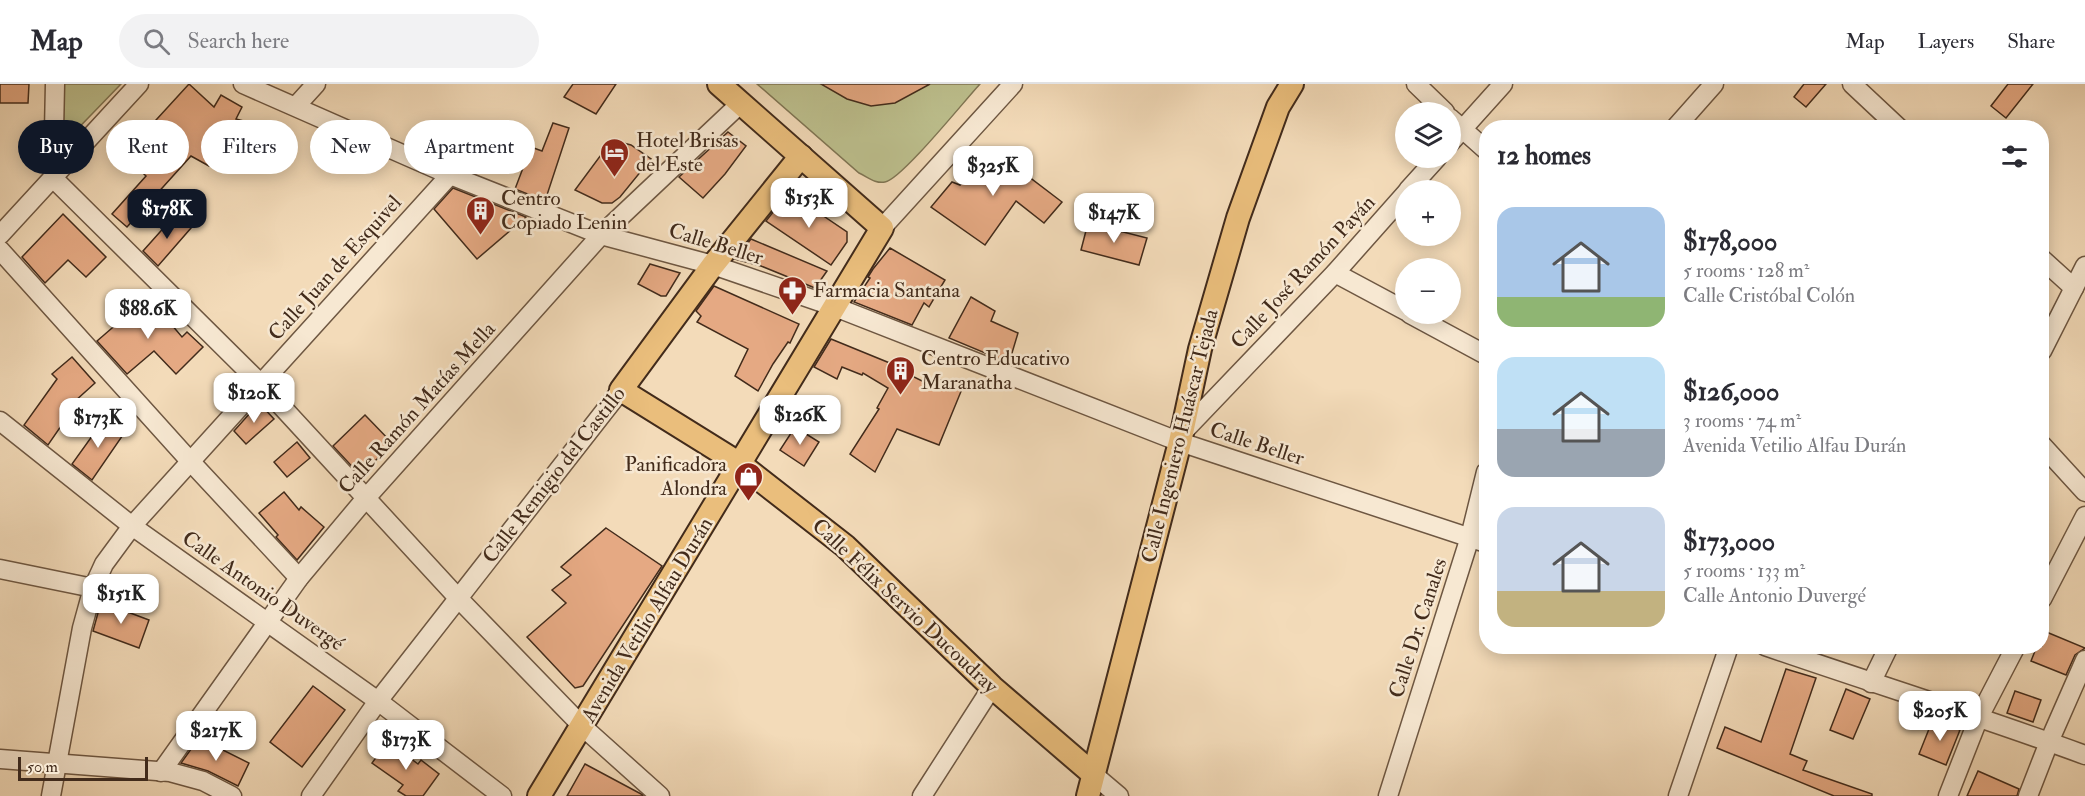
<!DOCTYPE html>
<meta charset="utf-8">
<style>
:root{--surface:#fff;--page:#f2f2f3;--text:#2b2b33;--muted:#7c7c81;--line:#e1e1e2;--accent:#111827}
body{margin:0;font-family:"IM FELL Double Pica",serif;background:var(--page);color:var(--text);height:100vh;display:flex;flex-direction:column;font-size:22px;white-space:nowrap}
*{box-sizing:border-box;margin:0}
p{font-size:20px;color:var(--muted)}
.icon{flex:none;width:33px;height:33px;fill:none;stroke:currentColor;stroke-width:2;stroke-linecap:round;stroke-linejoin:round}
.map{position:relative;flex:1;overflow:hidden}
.drawer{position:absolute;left:1479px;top:36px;width:570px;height:534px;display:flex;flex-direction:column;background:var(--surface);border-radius:24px;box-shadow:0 3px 15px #0003}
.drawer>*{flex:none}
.banner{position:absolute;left:18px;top:36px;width:570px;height:54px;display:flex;gap:12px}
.controls{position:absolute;left:1395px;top:18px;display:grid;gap:12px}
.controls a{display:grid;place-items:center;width:66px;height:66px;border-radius:50%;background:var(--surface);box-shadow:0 3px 15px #0003;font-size:30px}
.scale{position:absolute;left:18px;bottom:15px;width:130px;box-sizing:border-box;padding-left:6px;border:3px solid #422b1b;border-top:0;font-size:16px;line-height:21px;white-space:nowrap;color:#422b1b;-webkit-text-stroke:4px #f7e8d2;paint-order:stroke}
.price{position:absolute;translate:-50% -51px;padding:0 14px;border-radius:12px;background:#fff;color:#222;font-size:20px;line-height:39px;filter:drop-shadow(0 2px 3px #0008)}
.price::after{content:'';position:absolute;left:50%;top:36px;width:18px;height:14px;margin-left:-9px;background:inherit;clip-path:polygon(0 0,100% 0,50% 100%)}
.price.on{background:var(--accent);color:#fff}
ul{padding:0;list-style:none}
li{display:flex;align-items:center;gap:18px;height:150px;padding:0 18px}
li span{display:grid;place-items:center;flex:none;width:168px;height:120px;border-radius:18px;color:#555}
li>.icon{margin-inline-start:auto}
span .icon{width:72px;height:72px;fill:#fffc;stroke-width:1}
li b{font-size:26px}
h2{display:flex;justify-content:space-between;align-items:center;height:72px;padding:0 18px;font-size:26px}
.pill{padding:0 21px;border-radius:27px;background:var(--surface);box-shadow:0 3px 15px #0003;font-size:21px;line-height:54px}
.pill.on{background:var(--accent);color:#fff}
header{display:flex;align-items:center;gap:36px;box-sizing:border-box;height:84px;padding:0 30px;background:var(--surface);border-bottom:2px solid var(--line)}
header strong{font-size:28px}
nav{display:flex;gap:33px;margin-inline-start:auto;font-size:21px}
.search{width:420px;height:54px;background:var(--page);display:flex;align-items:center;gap:15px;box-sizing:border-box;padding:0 21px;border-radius:33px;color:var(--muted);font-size:22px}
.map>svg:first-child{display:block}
.green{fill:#bdc08e;stroke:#807654;stroke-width:1.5}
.building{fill:#e5a983;stroke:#422b1b;stroke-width:1.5}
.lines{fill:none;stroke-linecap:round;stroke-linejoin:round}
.minor-casing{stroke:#6e5742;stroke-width:21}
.major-casing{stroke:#422b1b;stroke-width:26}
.minor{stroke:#f7e8d2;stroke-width:18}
.major{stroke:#eabe7c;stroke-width:22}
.labels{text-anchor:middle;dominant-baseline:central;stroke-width:5;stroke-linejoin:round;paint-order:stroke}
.poi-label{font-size:21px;fill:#422b1b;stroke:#f7e8d2;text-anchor:start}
.street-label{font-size:21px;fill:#422b1b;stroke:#f7e8d2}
</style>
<header>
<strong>Map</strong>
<div class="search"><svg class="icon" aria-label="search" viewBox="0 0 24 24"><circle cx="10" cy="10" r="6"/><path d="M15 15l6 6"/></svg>Search here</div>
<nav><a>Map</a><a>Layers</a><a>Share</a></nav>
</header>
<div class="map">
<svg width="2085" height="712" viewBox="0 0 2085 712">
<rect width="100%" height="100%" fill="#f3dbb9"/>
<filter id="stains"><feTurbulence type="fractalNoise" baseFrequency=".00333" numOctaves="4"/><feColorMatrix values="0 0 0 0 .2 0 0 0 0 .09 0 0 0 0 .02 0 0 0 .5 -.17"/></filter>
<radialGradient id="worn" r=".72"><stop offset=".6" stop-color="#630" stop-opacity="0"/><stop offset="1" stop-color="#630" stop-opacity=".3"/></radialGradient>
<g class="green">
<polygon points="63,0 121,0 60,63"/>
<path d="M757,0H980C965,16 901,96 885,98C875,100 868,93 859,89Z"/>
</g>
<g class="building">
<polygon points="0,0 29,0 28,19 0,19"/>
<polygon points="189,0 214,23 221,11 242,23 236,35 267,43 261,65 253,63 245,89 211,80 209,82 191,72 127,143 112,130 146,92 124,71"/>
<polygon points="573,0 616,0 596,30 564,13"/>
<polygon points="821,0 930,0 895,19 871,22 847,15"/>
<polygon points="1804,0 1826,0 1806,23 1794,13"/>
<polygon points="2008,0 2033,0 2006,34 1991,22"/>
<polygon points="553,39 569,44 545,117 515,105 531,63 542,67"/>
<polygon points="728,48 746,62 725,90 703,114 679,93"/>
<polygon points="612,56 631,61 651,75 620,113 612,119 602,119 575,106"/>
<polygon points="991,64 1062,118 1044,139 1016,117 985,161 931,123 952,98 960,101"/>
<polygon points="453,104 526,133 477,175 434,125"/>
<polygon points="789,108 817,132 819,129 847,148 847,158 831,181 766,137"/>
<polygon points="63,130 106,173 86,193 68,176 45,199 22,173"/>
<polygon points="176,130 191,144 158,182 143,167"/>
<polygon points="1088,139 1147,154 1139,181 1081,166"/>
<polygon points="751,155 827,187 815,204 761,182 735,175"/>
<polygon points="890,164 945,196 929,223 924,219 912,241 854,218 870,194 868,193 873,185"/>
<polygon points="650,180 680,189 666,212 661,212 638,200"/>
<polygon points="714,202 799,240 790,259 788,258 773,280 758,307 735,292 748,265 697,238 701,232 696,227"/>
<polygon points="148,213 182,253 187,248 203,263 176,290 154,267 127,290 97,257"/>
<polygon points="971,213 995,227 991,237 1018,249 1009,279 949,254"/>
<polygon points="831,255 897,282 896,284 934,303 938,295 962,305 939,361 897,345 875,388 850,370 879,325 877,324 888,304 863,289 862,291 842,283 837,295 814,283"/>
<polygon points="72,273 95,299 63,328 68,332 48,361 24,341 57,295 52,290"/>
<polygon points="259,319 274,335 246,360 234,347"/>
<polygon points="365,331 393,360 360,391 333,362"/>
<polygon points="105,334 125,348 92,396 72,380"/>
<polygon points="795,343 819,358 804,382 780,366"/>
<polygon points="297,358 310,374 287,393 274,378"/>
<polygon points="284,408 299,426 301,423 324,443 297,476 276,453 278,451 259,429"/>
<polygon points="606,444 662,482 583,602 575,604 527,553 566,519 552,506 571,491 561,483"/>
<polygon points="101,518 149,536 139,564 93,547"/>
<polygon points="2044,547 2085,564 2075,571 2066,591 2031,577 2037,562 2042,562"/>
<polygon points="1786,585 1816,594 1790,670 1807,677 1803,686 1872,710 1872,712 1834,712 1717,664 1725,643 1761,658"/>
<polygon points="313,602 345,626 302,683 270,658"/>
<polygon points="1846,605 1870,615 1853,655 1830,646"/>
<polygon points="2015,607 2041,616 2033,638 2007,629"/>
<polygon points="1933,635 1960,646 1946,681 1919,670"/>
<polygon points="199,654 249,679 238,702 208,687 181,679"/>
<polygon points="388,657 418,680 421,676 439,690 423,712 406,712 398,707 403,701 372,679"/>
<polygon points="585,680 643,711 643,712 567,712"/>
<polygon points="1978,687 2019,705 2017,712 1967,712"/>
</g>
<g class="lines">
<defs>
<g id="minor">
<polyline points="55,0 53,94 261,300 459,515 583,643 660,712"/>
<polyline points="243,0 450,91 601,151 713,181 835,223 1180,358 1486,459"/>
<polyline points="1416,0 1445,28"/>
<polyline points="1852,0 1899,44"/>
<polyline points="296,22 316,0"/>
<polyline points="1450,34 1486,66"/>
<polyline points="1675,44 1714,0"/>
<polyline points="1450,59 1503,0"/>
<polyline points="1408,106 1437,74"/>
<polyline points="882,144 1013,0"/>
<polyline points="0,151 139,0"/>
<polyline points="0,166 190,377 299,494"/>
<polyline points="2042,175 2074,204"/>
<polyline points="1335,189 1406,227"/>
<polyline points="1410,230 1486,271"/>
<polyline points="2042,267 2085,182"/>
<polyline points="0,337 132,442 378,617 502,712"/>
<polyline points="1183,348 1335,189 1406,109"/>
<polyline points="2042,361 2085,408"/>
<polyline points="0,485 93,504"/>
<polyline points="2042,515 2085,432"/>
<path d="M1765,562C1872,599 1979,632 2085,671"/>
<polyline points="1871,599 1889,562"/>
<polyline points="0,675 170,688 203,697 232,712"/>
<polyline points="161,688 299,494 366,414 601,151 741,19"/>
<polyline points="1093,690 1119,712"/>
<polyline points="51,712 82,544 93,504 104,480 132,442 450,91"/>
<polyline points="311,712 378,617 621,306"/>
<polyline points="922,712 992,603"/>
<polyline points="1388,712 1470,453 1486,388"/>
<polyline points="1678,712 1729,562"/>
<polyline points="1948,712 1979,633 2016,562"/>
<polyline points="2028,712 2049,658 2085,576"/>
</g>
<g id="major">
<polyline points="801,72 713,181 621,306 740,380 845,462 992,603 1093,690"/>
<polyline points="539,712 882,144 719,0"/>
<polyline points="1088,712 1180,358 1200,265 1238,134 1278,23 1292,0"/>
</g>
</defs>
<use href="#minor" class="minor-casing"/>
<use href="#major" class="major-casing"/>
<use href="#minor" class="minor"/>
<use href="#major" class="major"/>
</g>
<defs>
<symbol id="hotel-pin" viewBox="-11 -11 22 30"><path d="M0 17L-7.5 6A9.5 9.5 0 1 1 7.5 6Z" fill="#8f2418" stroke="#f7e8d2"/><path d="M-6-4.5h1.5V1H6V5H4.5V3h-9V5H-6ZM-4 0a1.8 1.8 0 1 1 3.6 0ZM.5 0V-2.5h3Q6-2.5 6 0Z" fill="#fff"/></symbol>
<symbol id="building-pin" viewBox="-11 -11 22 30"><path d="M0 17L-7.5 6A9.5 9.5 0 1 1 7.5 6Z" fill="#8f2418" stroke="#f7e8d2"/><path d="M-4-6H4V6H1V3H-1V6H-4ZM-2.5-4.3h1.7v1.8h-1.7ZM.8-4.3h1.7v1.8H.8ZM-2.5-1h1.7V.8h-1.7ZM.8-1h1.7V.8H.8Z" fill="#fff"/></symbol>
<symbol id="pharmacy-pin" viewBox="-11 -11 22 30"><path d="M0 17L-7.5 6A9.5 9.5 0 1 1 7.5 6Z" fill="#8f2418" stroke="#f7e8d2"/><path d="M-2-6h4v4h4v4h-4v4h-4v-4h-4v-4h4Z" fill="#fff"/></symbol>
<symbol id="shop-pin" viewBox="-11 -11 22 30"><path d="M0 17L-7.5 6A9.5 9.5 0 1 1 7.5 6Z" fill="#8f2418" stroke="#f7e8d2"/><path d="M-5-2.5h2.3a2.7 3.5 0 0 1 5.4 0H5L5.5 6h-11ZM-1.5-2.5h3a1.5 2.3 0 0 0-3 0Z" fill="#fff"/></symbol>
</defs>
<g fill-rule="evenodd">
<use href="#hotel-pin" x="598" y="52" width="33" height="45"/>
<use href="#building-pin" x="464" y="110" width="33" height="45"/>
<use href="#pharmacy-pin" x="776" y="190" width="33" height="45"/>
<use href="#building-pin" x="884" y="270" width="33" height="45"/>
<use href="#shop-pin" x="732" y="376" width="33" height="45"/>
</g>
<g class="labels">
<g class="poi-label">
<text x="636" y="56">Hotel Brisas<tspan x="636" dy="24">del Este</tspan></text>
<text x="501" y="114">Centro<tspan x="501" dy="24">Copiado Lenin</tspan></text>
<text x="813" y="206">Farmacia Santana</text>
<text x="921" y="274">Centro Educativo<tspan x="921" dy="24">Maranatha</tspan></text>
<text x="727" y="380" text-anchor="end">Panificadora<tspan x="727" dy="24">Alondra</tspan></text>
</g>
<g class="street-label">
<text transform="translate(716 160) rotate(17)">Calle Beller</text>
<text transform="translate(335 184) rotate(-48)">Calle Juan de Esquivel</text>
<text transform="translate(1303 188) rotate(-47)">Calle José Ramón Payán</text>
<text transform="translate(417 324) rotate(-48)">Calle Ramón Matías Mella</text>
<text transform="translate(1180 352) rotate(-76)">Calle Ingeniero Huáscar Tejada</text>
<text transform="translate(1257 360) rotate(18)">Calle Beller</text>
<text transform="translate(554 391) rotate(-52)">Calle Remigio del Castillo</text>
<text transform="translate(263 507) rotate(35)">Calle Antonio Duvergé</text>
<text transform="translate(905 522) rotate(43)">Calle Félix Servio Ducoudray</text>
<text transform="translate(647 536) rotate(-59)">Avenida Vetilio Alfau Durán</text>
<text transform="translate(1418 544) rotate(-72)">Calle Dr. Canales</text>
</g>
</g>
<rect width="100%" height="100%" filter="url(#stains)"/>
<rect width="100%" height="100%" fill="url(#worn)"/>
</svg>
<div class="controls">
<a><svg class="icon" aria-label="layers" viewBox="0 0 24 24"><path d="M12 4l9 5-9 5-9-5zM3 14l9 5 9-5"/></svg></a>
<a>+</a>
<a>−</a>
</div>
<div class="scale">50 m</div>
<b class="price" style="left:993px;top:113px">$325K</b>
<b class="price" style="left:809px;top:145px">$153K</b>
<b class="price on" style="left:167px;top:156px">$178K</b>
<b class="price" style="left:1114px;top:160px">$147K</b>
<b class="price" style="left:148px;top:256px">$88.6K</b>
<b class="price" style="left:254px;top:340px">$120K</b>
<b class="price" style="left:800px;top:362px">$126K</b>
<b class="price" style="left:98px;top:365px">$173K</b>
<b class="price" style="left:121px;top:541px">$151K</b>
<b class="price" style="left:1940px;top:658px">$205K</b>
<b class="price" style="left:216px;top:678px">$217K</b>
<b class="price" style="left:406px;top:687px">$173K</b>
<div class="banner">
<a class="pill on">Buy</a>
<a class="pill">Rent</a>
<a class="pill">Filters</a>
<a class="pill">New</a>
<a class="pill">Apartment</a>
</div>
<section class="drawer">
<h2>12 homes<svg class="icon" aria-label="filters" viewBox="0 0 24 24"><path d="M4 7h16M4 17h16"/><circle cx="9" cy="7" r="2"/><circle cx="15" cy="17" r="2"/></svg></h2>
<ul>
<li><span style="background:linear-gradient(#a9c7e8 75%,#8fb573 0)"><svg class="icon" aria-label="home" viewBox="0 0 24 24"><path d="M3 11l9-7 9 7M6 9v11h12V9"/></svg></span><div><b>$178,000</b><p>5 rooms · 128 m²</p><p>Calle Cristóbal Colón</p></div></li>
<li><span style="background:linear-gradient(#bfe0f5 60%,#9aa5b1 0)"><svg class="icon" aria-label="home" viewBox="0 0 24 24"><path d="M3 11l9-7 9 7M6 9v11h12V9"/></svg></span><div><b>$126,000</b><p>3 rooms · 74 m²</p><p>Avenida Vetilio Alfau Durán</p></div></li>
<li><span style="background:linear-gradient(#c9d6e8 70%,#c2b280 0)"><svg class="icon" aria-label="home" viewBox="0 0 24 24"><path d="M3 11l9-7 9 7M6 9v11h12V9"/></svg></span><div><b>$173,000</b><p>5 rooms · 133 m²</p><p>Calle Antonio Duvergé</p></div></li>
</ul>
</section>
</div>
